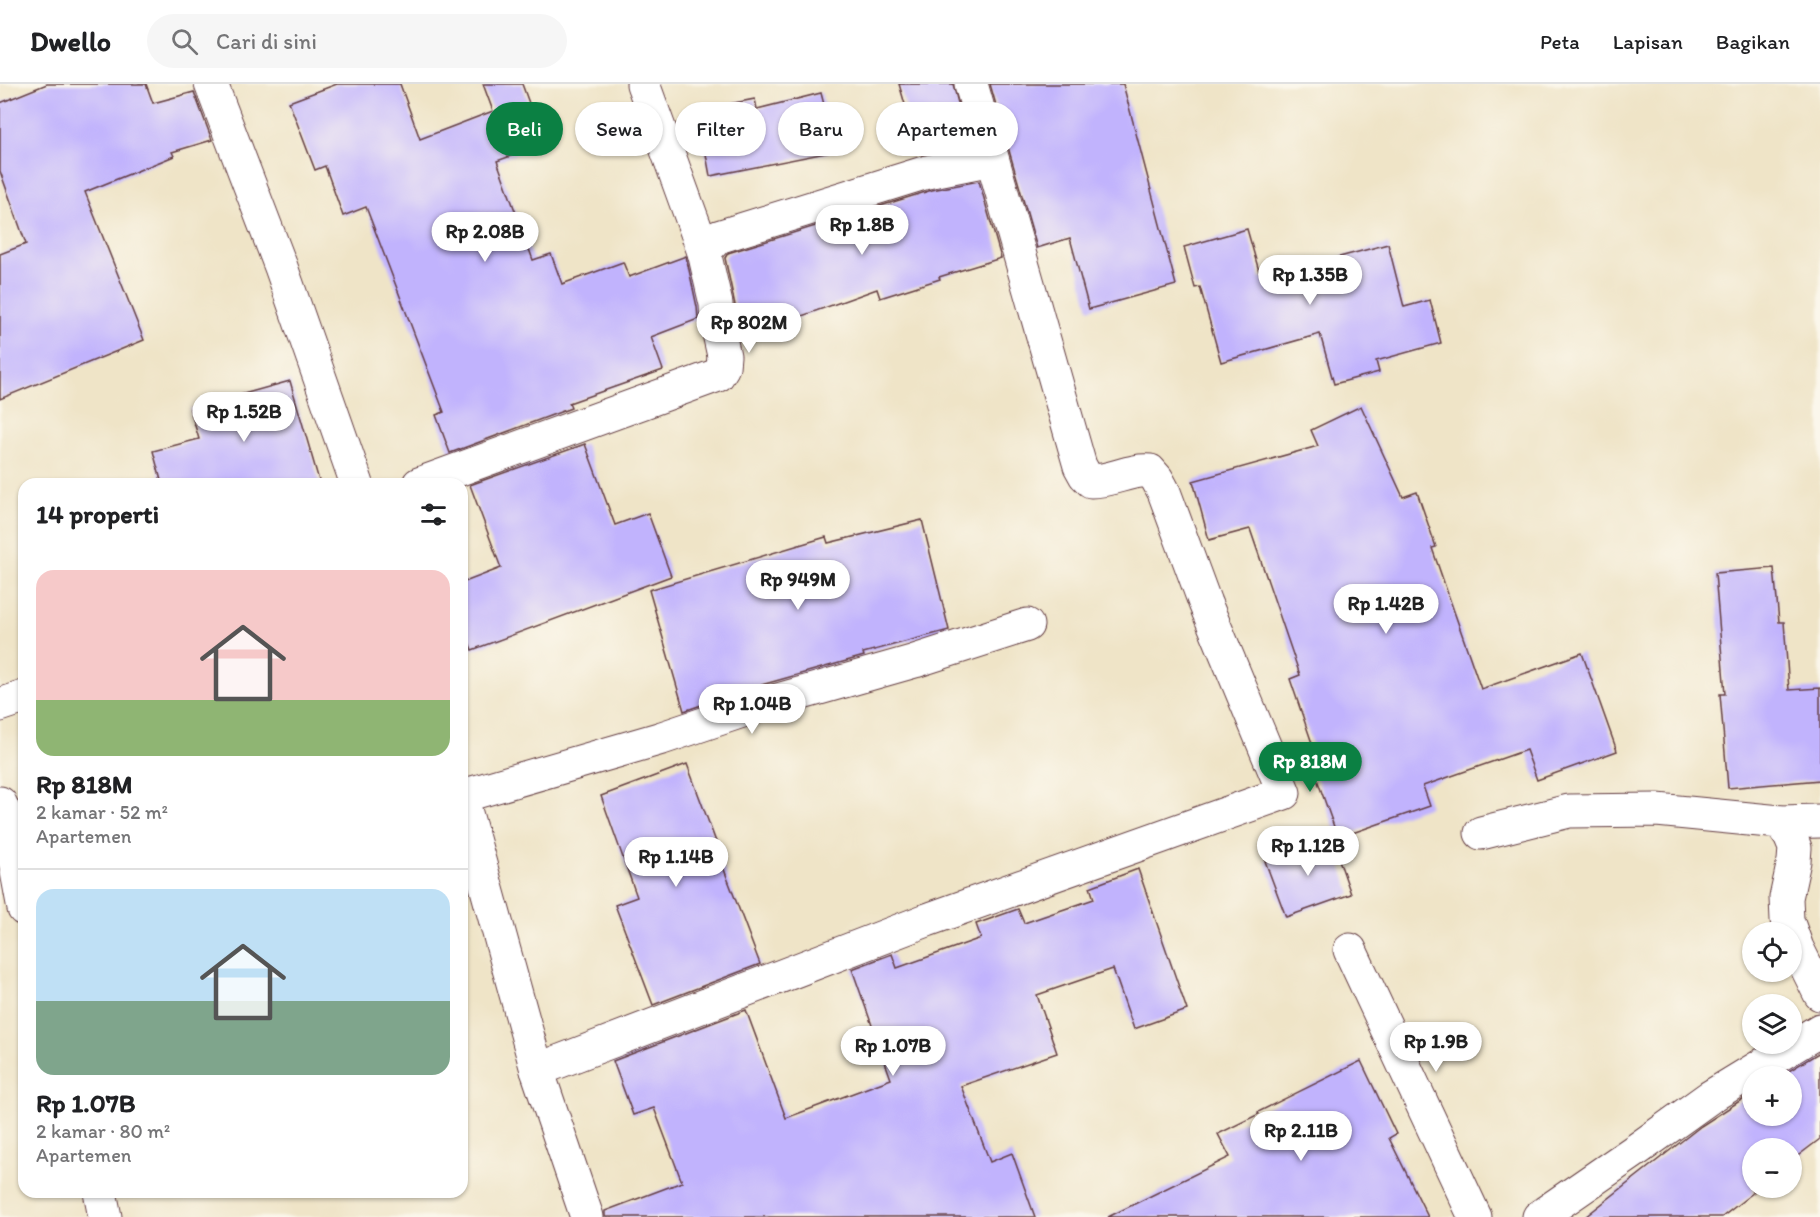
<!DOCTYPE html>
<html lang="id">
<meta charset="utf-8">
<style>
:root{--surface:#fff;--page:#f6f6f6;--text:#202124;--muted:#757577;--line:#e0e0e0;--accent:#0b8043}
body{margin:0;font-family:Itim,sans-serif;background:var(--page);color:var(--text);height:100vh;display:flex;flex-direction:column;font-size:22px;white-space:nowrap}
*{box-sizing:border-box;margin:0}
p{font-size:20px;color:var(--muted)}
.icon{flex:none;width:33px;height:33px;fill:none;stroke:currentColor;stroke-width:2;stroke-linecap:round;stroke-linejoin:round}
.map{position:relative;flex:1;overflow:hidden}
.details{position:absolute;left:18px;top:394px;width:450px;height:720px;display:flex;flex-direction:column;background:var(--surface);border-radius:18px;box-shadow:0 2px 4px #0004}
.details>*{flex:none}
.banner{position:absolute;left:486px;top:18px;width:570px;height:54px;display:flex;gap:12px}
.buttons{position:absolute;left:1742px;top:838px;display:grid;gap:12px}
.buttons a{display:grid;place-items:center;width:60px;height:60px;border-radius:50%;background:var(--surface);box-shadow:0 2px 4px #0004;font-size:30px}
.price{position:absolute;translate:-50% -51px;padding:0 14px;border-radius:21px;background:#fff;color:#222;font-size:20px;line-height:39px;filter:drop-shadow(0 2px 3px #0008)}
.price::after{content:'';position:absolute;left:50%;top:36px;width:18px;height:14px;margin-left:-9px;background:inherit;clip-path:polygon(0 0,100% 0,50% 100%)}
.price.active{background:var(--accent);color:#fff}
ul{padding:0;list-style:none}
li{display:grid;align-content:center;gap:12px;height:318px;padding:0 18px}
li+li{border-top:2px solid var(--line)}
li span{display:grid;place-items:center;height:186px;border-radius:18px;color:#555}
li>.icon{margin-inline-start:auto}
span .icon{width:108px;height:108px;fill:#fffc;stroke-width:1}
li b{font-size:26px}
h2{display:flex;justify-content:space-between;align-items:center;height:72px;padding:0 18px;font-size:26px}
.pill{padding:0 21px;border-radius:27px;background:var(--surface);box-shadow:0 2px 4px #0004;font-size:21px;line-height:54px}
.pill.active{background:var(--accent);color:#fff}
header{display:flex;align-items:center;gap:36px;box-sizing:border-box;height:84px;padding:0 30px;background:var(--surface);border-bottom:2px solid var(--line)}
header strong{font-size:28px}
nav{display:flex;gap:33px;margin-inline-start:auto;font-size:21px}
.search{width:420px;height:54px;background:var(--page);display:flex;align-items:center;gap:15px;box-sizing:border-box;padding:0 21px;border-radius:33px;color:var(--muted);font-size:22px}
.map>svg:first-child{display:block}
.building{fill:#c1b3fd}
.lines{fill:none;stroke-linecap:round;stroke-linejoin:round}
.minor-casing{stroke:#633d42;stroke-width:35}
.minor{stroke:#fff;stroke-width:33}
</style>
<header>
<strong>Dwello</strong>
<div class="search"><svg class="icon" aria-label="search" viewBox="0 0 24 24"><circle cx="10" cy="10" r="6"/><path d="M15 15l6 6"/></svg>Cari di sini</div>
<nav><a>Peta</a><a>Lapisan</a><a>Bagikan</a></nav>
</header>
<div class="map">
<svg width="1820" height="1133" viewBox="0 0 1820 1133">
<rect width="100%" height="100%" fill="#fbf7ec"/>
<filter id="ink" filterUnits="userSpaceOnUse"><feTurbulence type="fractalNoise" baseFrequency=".0167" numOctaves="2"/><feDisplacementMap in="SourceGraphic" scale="12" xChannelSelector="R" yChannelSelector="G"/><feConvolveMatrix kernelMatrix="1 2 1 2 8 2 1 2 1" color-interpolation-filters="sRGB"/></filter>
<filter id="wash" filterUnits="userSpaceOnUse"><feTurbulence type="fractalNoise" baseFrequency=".008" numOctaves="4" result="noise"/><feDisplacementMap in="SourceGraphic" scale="24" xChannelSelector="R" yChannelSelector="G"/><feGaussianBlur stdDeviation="1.35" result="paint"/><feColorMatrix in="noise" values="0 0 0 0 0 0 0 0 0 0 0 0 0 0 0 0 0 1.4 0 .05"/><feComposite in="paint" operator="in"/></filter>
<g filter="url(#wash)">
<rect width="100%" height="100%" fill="#efe4c7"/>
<g id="blocks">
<g class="building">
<polygon points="47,0 146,0 153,19 194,8 212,56 172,68 174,72 85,108 144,256 0,315 0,170 26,160 0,87 0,19"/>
<polygon points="337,0 400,0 420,55 493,27 483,0 522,0 544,60 497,77 533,176 551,170 562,200 623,178 629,193 686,172 697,223 698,235 651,253 663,286 569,319 571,324 450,369 436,331 444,328 366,123 343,132 325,82 315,86 289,18"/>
<polygon points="899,0 953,0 969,61 962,41 914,51"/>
<polygon points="990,0 1123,0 1176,201 1089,225 1070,154 1037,164"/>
<polygon points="821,9 836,67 710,92 698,26 755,15 757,25"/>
<polygon points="979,97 1001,174 939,193 940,195 880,214 877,205 746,252 735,221 725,174 728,169 932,106"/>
<polygon points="1247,145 1261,194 1388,160 1404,223 1430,216 1441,259 1376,277 1379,288 1334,300 1320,250 1221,278 1200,203 1195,204 1184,163"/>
<polygon points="290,297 320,400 162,400 153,367 199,355 190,325"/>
<polygon points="1361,322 1403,413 1417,408 1436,463 1432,464 1481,605 1582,569 1617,667 1537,696 1526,666 1423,702 1430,722 1338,754 1307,667 1314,665 1290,595 1300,591 1250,445 1209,456 1193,397 1318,362 1311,346"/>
<polygon points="585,360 615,441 648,429 671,492 472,566 462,540 462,499 501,484 470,401"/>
<polygon points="922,436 949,546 863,569 864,572 754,603 684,627 649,506 826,453 828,459"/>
<polygon points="1774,484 1779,538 1784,538 1789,606 1820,604 1820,696 1728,704 1720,610 1725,610 1715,489"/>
<polygon points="687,680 719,766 717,767 760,880 653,921 615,821 637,813 601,712"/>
<polygon points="1331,753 1351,810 1286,833 1265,777"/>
<polygon points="1138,785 1187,926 1134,945 1113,885 1037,911 1057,969 961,1002 990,1078 1012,1069 1035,1133 605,1133 605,1127 682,1098 654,1024 633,1031 613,977 746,926 786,1034 891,995 852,885 892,870 897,884 981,854 976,840 1018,825 1024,839 1094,815 1090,803"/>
<polygon points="1820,968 1820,1055 1791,1077 1791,1065 1752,1065 1752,1104 1755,1104 1752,1106 1754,1108 1722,1133 1585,1133 1701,1042 1752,1009 1752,1032 1791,1032 1791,993 1779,993"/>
<polygon points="1361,977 1396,1050 1389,1054 1428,1133 1108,1133 1230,1073 1218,1050 1259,1030 1258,1028"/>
</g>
</g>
</g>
<g filter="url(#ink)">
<use href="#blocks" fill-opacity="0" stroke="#633d42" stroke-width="1.5"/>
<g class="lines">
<defs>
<g id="minor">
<polyline points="211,0 281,183 357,400"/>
<polyline points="643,0 704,168"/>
<polyline points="419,400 718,291 723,283 724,272 717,240 716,220 704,168 718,153 927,88 992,75"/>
<polyline points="0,621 24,613"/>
<polyline points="462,712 662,654 760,621 915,577 1027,541"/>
<polyline points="462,715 537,986 587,1133"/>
<polyline points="0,719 7,734 24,825"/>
<polyline points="1780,738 1820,737"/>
<polyline points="1481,749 1569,727 1657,726 1780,738 1790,752 1795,764 1794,777 1786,814 1787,836 1797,864 1820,910"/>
<polyline points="1350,866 1475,1133"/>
<path d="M537,986L927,836L1284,709L1205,519L1164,408L1157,395L1150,387C1130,385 1112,397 1091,397L1085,391L1080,382L971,0"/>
<polyline points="100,1108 105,1133"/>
<polyline points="1539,1133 1639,1064 1710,1013 1820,946"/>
</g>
</defs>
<use href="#minor" class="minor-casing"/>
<use href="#minor" class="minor"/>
</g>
</g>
</svg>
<div class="buttons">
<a><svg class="icon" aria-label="locate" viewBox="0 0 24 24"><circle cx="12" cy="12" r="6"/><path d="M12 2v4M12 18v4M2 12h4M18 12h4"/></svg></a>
<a><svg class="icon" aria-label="layers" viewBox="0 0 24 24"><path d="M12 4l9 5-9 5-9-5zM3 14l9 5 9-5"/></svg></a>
<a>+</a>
<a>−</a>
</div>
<b class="price" style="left:862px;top:172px">Rp 1.8B</b>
<b class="price" style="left:485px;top:179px">Rp 2.08B</b>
<b class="price" style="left:1310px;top:222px">Rp 1.35B</b>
<b class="price" style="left:749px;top:270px">Rp 802M</b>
<b class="price" style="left:244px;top:359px">Rp 1.52B</b>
<b class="price" style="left:798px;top:527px">Rp 949M</b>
<b class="price" style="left:1386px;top:551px">Rp 1.42B</b>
<b class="price" style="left:752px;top:651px">Rp 1.04B</b>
<b class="price active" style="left:1310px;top:709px">Rp 818M</b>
<b class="price" style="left:1308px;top:793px">Rp 1.12B</b>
<b class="price" style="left:676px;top:804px">Rp 1.14B</b>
<b class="price" style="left:1436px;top:989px">Rp 1.9B</b>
<b class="price" style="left:893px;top:993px">Rp 1.07B</b>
<b class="price" style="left:1301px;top:1078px">Rp 2.11B</b>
<div class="banner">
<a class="pill active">Beli</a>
<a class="pill">Sewa</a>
<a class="pill">Filter</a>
<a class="pill">Baru</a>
<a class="pill">Apartemen</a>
</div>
<section class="details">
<h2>14 properti<svg class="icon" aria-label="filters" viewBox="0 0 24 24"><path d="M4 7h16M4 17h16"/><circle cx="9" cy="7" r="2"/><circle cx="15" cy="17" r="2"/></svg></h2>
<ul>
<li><span style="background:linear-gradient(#f6c9c9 70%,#8fb573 0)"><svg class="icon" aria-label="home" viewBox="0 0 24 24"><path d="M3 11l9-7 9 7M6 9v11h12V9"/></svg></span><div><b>Rp 818M</b><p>2 kamar · 52 m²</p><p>Apartemen</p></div></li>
<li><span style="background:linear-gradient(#bfe0f5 60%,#7fa58c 0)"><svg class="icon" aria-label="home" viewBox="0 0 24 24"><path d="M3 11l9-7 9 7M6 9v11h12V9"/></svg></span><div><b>Rp 1.07B</b><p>2 kamar · 80 m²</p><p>Apartemen</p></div></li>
</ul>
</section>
</div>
